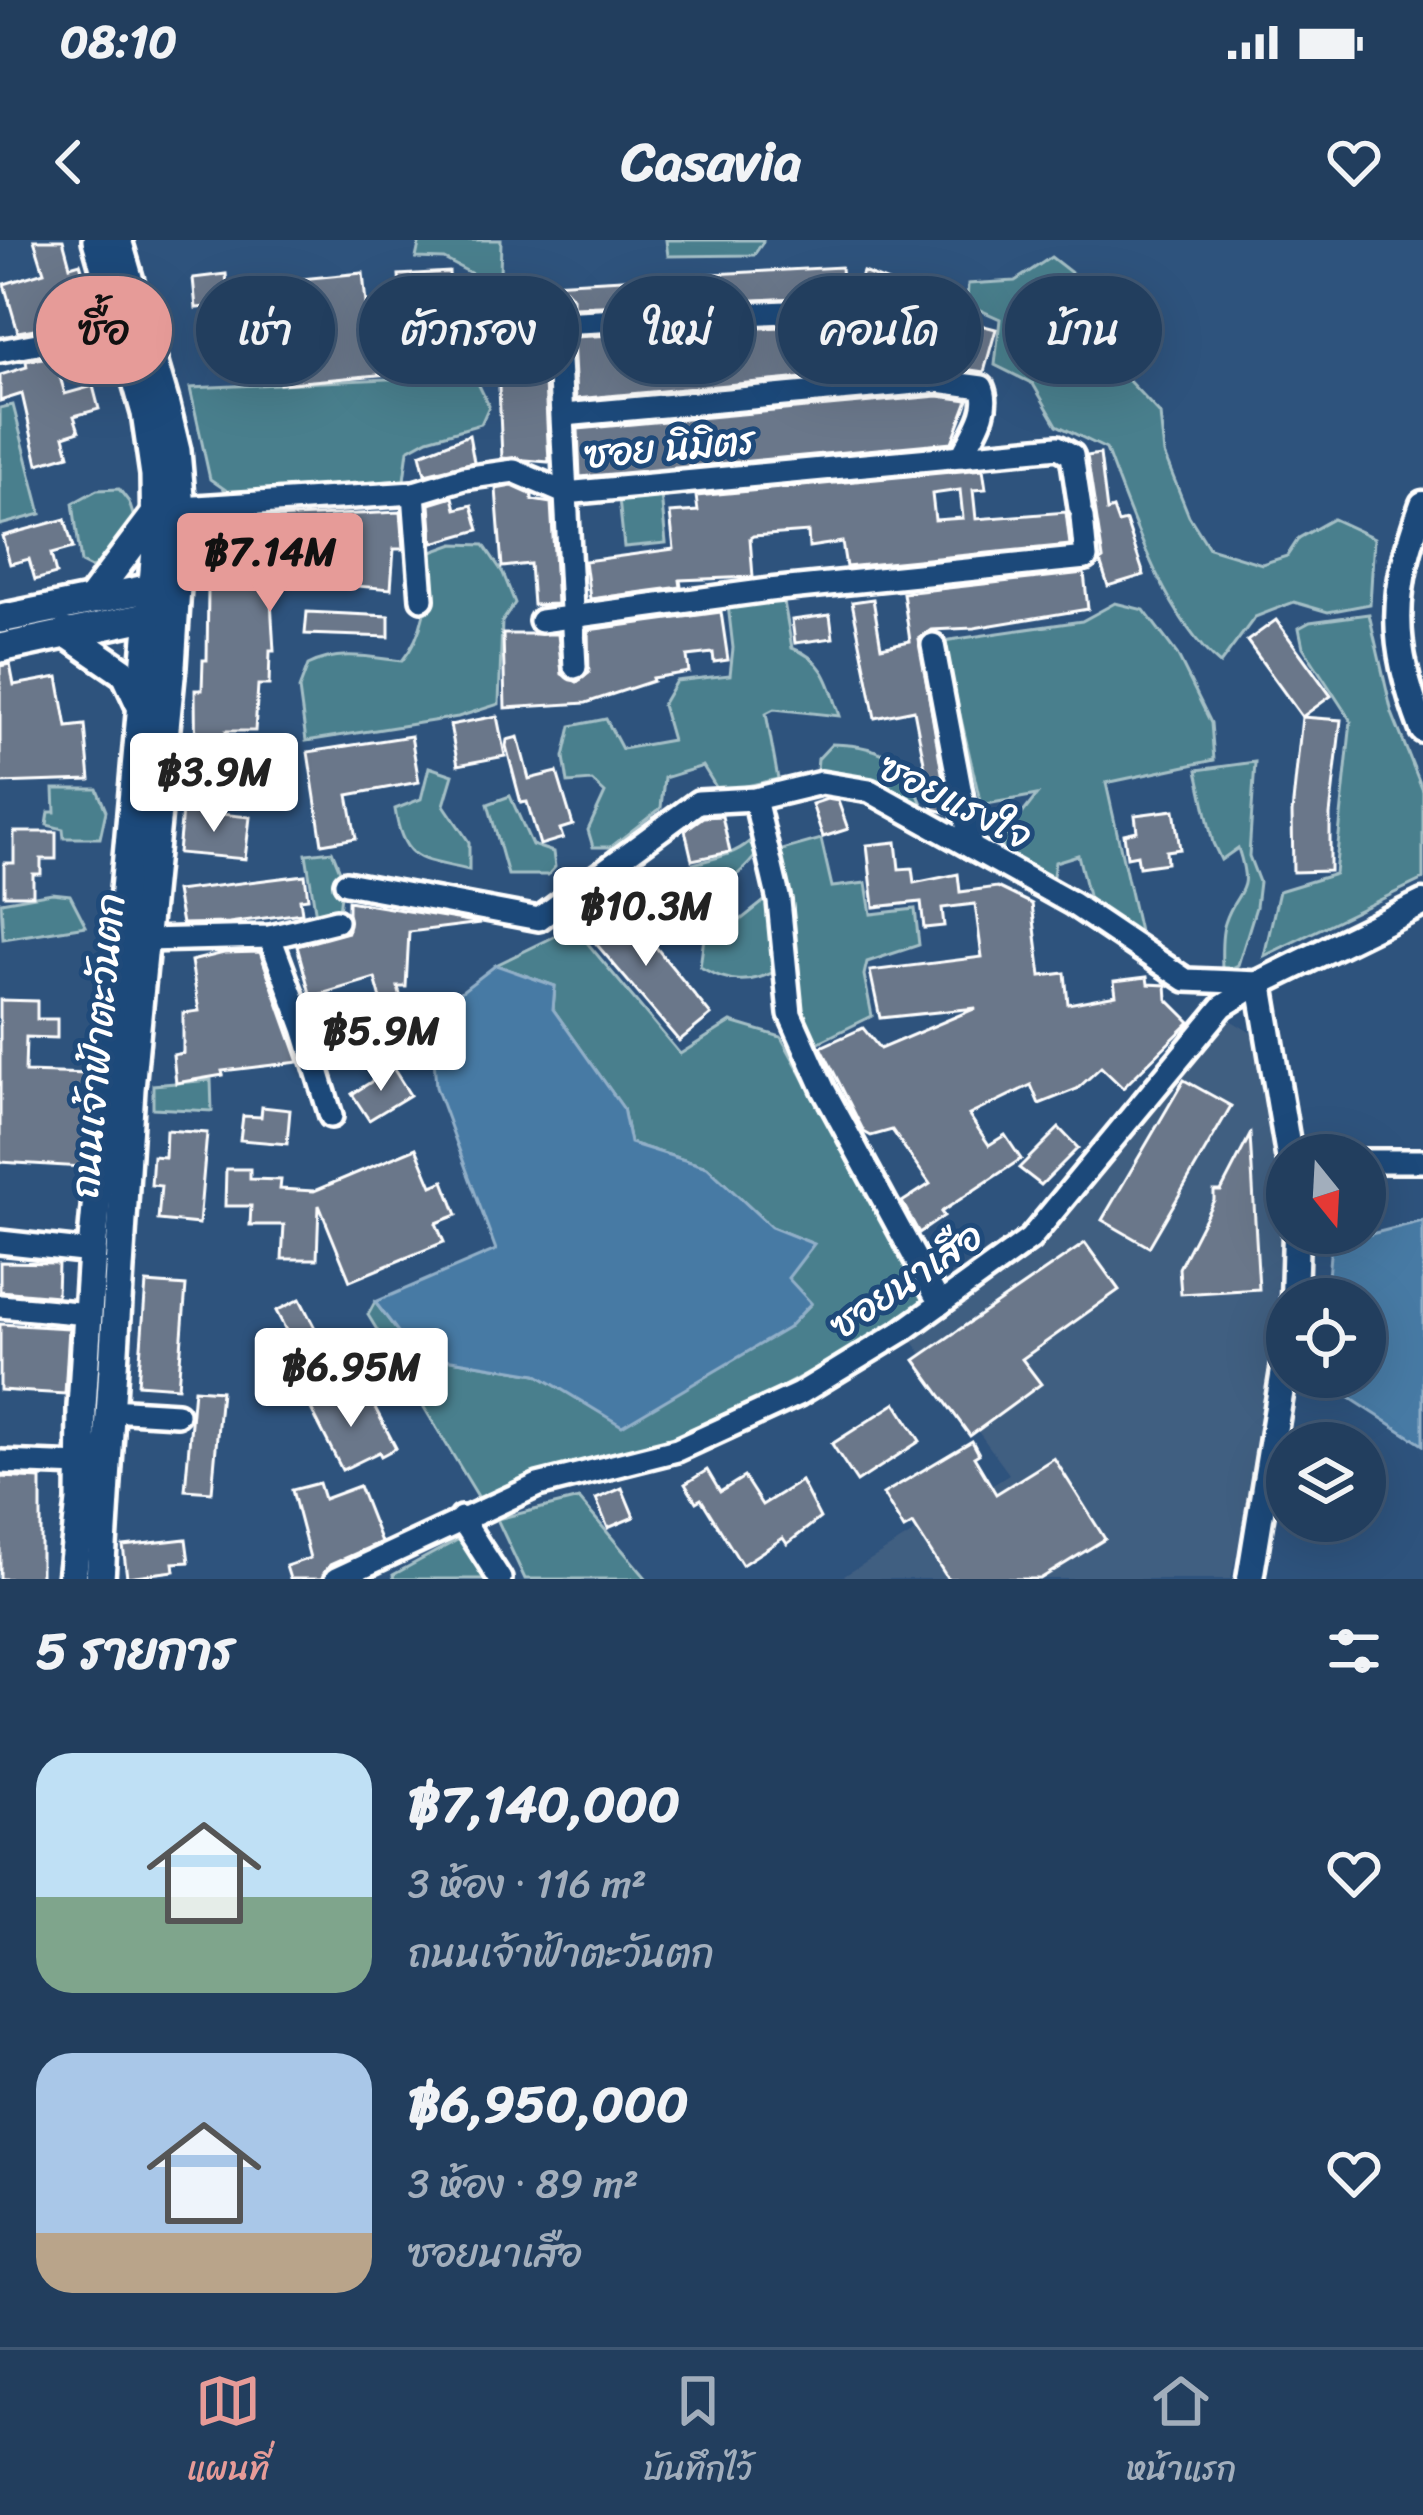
<!DOCTYPE html>
<html lang="th">
<meta charset="utf-8">
<style>
:root{--surface:#223e5e;--page:#2e4967;--text:#f1f3f6;--muted:#a2aebc;--line:#3f5773;--accent:#e69b98}
body{margin:0;font-family:Sriracha,"Playpen Sans Thai",sans-serif;background:var(--page);color:var(--text);height:100vh;display:flex;flex-direction:column;font-size:45px;white-space:nowrap}
*{box-sizing:border-box;margin:0}
p{font-size:39px;color:var(--muted)}
.icon{flex:none;width:66px;height:66px;fill:none;stroke:currentColor;stroke-width:2;stroke-linecap:round;stroke-linejoin:round}
.map{position:relative;height:1339px;overflow:hidden}
.panel{display:flex;flex-direction:column;background:var(--surface);flex:1}
.panel>*{flex:none}
.top-card{position:absolute;left:36px;top:36px;width:1353px;height:108px;display:flex;gap:24px}
.needle{width:78px;rotate:162deg}
.fabs{position:absolute;left:1266px;top:894px;display:grid;gap:24px}
.fabs a{display:grid;place-items:center;width:120px;height:120px;border-radius:50%;background:var(--surface);box-shadow:0 12px 48px #0002,0 0 0 3px var(--line);font-size:60px}
.price{position:absolute;translate:-50% -102px;padding:0 27px;border-radius:12px;background:#fff;color:#222;font-size:39px;line-height:78px;filter:drop-shadow(0 3px 6px #0008)}
.price::after{content:'';position:absolute;left:50%;top:72px;width:36px;height:27px;margin-left:-18px;background:inherit;clip-path:polygon(0 0,100% 0,50% 100%)}
.price.active{background:var(--accent);color:#111}
ul{padding:0;list-style:none}
li{display:flex;align-items:center;gap:36px;height:300px;padding:0 36px}
li span{display:grid;place-items:center;flex:none;width:336px;height:240px;border-radius:36px;color:#555}
li>.icon{margin-inline-start:auto}
span .icon{width:144px;height:144px;fill:#fffc;stroke-width:1}
li b{font-size:51px}
h2{display:flex;justify-content:space-between;align-items:center;height:144px;padding:0 36px;font-size:51px}
.tag{padding:0 42px;border-radius:54px;background:var(--surface);box-shadow:0 12px 48px #0002,0 0 0 3px var(--line);font-size:42px;line-height:108px}
.tag.active{background:var(--accent);color:#111}
.status{display:flex;justify-content:space-between;align-items:center;height:84px;padding:0 60px;background:var(--surface);direction:ltr}
.status svg{height:33px;fill:currentColor}
header{display:flex;justify-content:space-between;align-items:center;height:156px;padding:0 36px;background:var(--surface);font-size:54px;font-weight:700}
.dock{display:flex;justify-content:space-around;align-items:center;height:168px;border-top:3px solid var(--line);background:var(--surface);font-size:33px;color:var(--muted)}
.dock a{display:grid;justify-items:center;gap:6px}
.dock .active{color:var(--accent)}
.map>svg:first-child{display:block}
.built{fill:#405e81}
.green{fill:#4a7f8d;stroke:#a4bfc6;stroke-width:3}
.water{fill:#477aa4;stroke:#91afc8;stroke-width:3}
.building{fill:#6b778a;stroke:#fff;stroke-width:3;fill-rule:evenodd}
.lines{fill:none;stroke-linecap:round;stroke-linejoin:round}
.minor-casing{stroke:#fff;stroke-width:30}
.tertiary-casing{stroke:#fff;stroke-width:33}
.secondary-casing{stroke:#fff;stroke-width:36}
.minor{stroke:#1f4a7a;stroke-width:21}
.tertiary{stroke:#1f4a7a;stroke-width:24}
.secondary{stroke:#1f4a7a;stroke-width:27}
.labels{text-anchor:middle;dominant-baseline:central;stroke-width:10;stroke-linejoin:round;paint-order:stroke}
.street-label{font-size:39px;fill:#fff;stroke:#1f4a7a}
</style>
<div class="status"><b>08:10</b><svg viewBox="0 0 49 12"><path d="M0 12V9h3v3zM5 12V6h3v6zM10 12V3h3v9zM15 12V0h3v12zM26 1h20v11H26zM47 4h2v5h-2z"/></svg></div>
<header><svg class="icon" aria-label="back" viewBox="0 0 24 24"><path d="M15 5l-7 7 7 7"/></svg>Casavia<svg class="icon" aria-label="heart" viewBox="0 0 24 24"><path d="M12 20l-8-8c-3-5 5-10 8-4 3-6 11-1 8 4z"/></svg></header>
<div class="map">
<svg width="1423" height="1339" viewBox="0 0 1423 1339">
<rect width="100%" height="100%" fill="#2e537d"/>
<filter id="ink" filterUnits="userSpaceOnUse"><feTurbulence type="fractalNoise" baseFrequency=".00833" numOctaves="2"/><feDisplacementMap in="SourceGraphic" scale="24" xChannelSelector="R" yChannelSelector="G"/><feConvolveMatrix kernelMatrix="1 2 1 2 8 2 1 2 1" color-interpolation-filters="sRGB"/></filter>
<g filter="url(#ink)">
<polygon class="built" points="1230,780 1255,795 1282,964 1275,1080 1245,1276 1231,1339 839,1339 1009,1234 911,1099 992,1045 1097,934"/>
<g class="green">
<polygon points="420,0 501,0 500,36 480,38 444,19 416,18"/>
<polygon points="666,0 763,0 763,2 754,15 668,16"/>
<path d="M1051,17L1109,62L1127,84V139L1160,174L1164,214L1189,276L1209,308L1262,324L1287,316L1299,298L1333,279L1374,298L1370,364L1328,372L1294,362L1255,377L1220,424C1167,381 1130,273 1106,209L1057,185L1033,144L995,125L1000,79L967,64L968,44L1015,41Z"/>
<polygon points="474,135 489,166 481,184 428,199 408,210 404,240 230,253 210,239 190,148"/>
<polygon points="13,165 41,274 0,285 0,168"/>
<polygon points="119,249 129,262 139,294 110,321 91,328 81,323 73,263 97,250"/>
<polygon points="661,255 666,303 624,307 619,259"/>
<path d="M454,304L484,305L503,333L515,363L502,382L499,464L458,477L306,501L299,449L308,425C339,410 368,417 402,421C428,389 427,353 429,313Z"/>
<path d="M783,356L792,408C825,419 830,446 840,476L774,469L766,473L778,539L719,552L703,526L664,538L661,568L611,607H593L588,590L605,553L592,541L568,543L564,517L571,486L606,479L622,509L672,500L662,465L676,441L730,435L733,408L728,365Z"/>
<polygon points="1115,363 1144,370 1177,414 1211,483 1214,520 1106,543 1140,696 1090,664 1078,615 1055,622 1052,642 1000,616 1005,596 1037,555 981,565 943,401 1082,381"/>
<polygon points="1369,374 1392,473 1423,551 1423,639 1264,716 1279,651 1335,634 1351,481 1303,407 1299,388 1310,382"/>
<path d="M832,504C889,505 908,523 926,575L817,530L818,519Z"/>
<path d="M1255,522L1249,616L1259,642L1256,667L1238,725L1222,733C1222,718 1220,697 1225,683C1237,646 1254,657 1238,608L1221,620L1213,603L1197,530Z"/>
<path d="M429,527L453,535L444,565L469,602V630C421,619 403,623 395,569L421,559Z"/>
<polygon points="54,549 97,549 106,571 100,598 64,598 63,589 47,585 49,572 55,572"/>
<polygon points="510,556 532,605 553,612 555,627 548,635 508,635 488,564"/>
<polygon points="821,599 832,647 866,643 871,674 915,669 919,705 867,722 864,735 872,776 811,806 801,779 775,612"/>
<path d="M749,602L758,612C739,640 686,679 660,640C686,618 723,624 749,602Z"/>
<polygon points="332,611 343,638 339,671 317,682 306,614"/>
<polygon points="52,653 70,655 86,686 3,699 1,662"/>
<path d="M772,655L778,730C750,745 728,743 700,727L706,683L715,677L728,690Z"/>
<polygon points="574,687 680,814 731,782 781,797 924,1057 910,1076 726,1178 649,1206 595,1218 479,1258 368,1075 375,1062 415,1114 536,1134 622,1185 787,1088 811,1064 787,1038 813,1004 771,987 707,927 630,903 623,868 553,769 555,746 496,725"/>
<polygon points="211,840 212,871 153,868 153,845"/>
<polygon points="579,1259 647,1339 525,1339 497,1279"/>
<polygon points="461,1298 487,1339 394,1339 393,1335"/>
</g>
<g class="water">
<polygon points="496,725 555,746 553,769 623,868 630,903 707,927 771,987 814,1004 788,1038 811,1063 788,1088 622,1186 536,1134 415,1114 375,1062 496,1010 436,847 431,775"/>
<polygon points="1423,981 1423,1205 1319,1138 1365,1137 1365,1059 1326,1059 1331,1004"/>
</g>
<g class="building">
<polygon points="34,0 63,0 70,26 80,23 88,48 70,53 78,81 18,92 4,44 44,32"/>
<polygon points="841,27 843,57 573,67 573,58 564,49 547,50 541,63 549,222 502,218 498,124 280,144 274,72 303,70 300,39 363,33 366,64 401,61 399,35 449,32 450,56 495,52 495,46"/>
<polygon points="863,32 964,72 961,80 996,89 984,132 957,128 958,101 969,101 950,93 937,76 854,56"/>
<polygon points="226,34 229,65 196,68 193,38"/>
<polygon points="807,86 865,89 866,107 909,104 910,128 576,159 573,97 634,94 635,102 715,94 715,90"/>
<polygon points="54,116 65,154 93,146 99,169 74,176 79,191 64,196 69,215 38,224 22,154 0,161 0,135 27,127 26,121"/>
<polygon points="938,156 968,160 952,202 580,237 578,189"/>
<polygon points="469,195 474,222 425,234 420,214"/>
<polygon points="1100,214 1107,271 1113,269 1118,283 1126,281 1144,335 1108,346 1100,321 1103,319 1087,216"/>
<path d="M983,229L986,249L973,250L976,279L1066,272L1070,305L846,327L842,302L809,307L808,292L753,296L750,298L753,337L680,340L681,347L590,359L585,321L674,309L670,273L698,271L696,256ZM960,250L963,278L935,280L932,254Z"/>
<polygon points="512,246 532,255 532,260 551,263 557,364 533,365 530,324 502,327 496,249"/>
<polygon points="453,257 456,269 472,265 479,290 433,303 430,264"/>
<polygon points="400,272 403,309 394,309 391,349 298,341 300,311 287,311 287,306 255,307 255,337 274,336 274,361 271,361 274,411 270,411 269,445 258,445 255,491 226,491 225,528 259,529 258,551 196,549 195,450 202,450 203,420 207,420 209,281"/>
<polygon points="65,279 73,308 51,314 56,334 35,340 29,319 10,324 2,296"/>
<polygon points="1084,333 1088,369 974,388 931,390 919,399 949,573 933,569 914,470 875,478 852,362 873,359 881,407 910,401 903,353"/>
<polygon points="307,372 389,376 389,397 305,394"/>
<polygon points="721,372 728,420 714,422 713,413 687,416 689,432 652,438 653,441 586,463 505,468 503,394 558,394 562,434 577,442 589,433 588,390"/>
<polygon points="830,375 833,398 795,403 792,380"/>
<polygon points="1276,380 1331,456 1302,477 1247,401"/>
<polygon points="10,424 14,445 58,437 67,487 85,485 90,540 0,543 0,426"/>
<polygon points="497,476 505,516 458,525 450,485"/>
<polygon points="1302,477 1341,480 1330,575 1330,631 1293,632 1292,573"/>
<polygon points="411,496 419,542 348,555 356,598 322,604 308,512"/>
<polygon points="518,497 529,539 557,532 573,585 560,589 563,598 540,605 527,562 521,563 506,506 507,500"/>
<polygon points="259,502 286,503 285,529 258,528"/>
<polygon points="827,559 838,561 848,589 823,597 812,564"/>
<polygon points="182,570 250,577 245,619 178,613"/>
<polygon points="1174,570 1180,609 1166,611 1167,623 1139,627 1137,615 1127,617 1124,594 1137,591 1135,575"/>
<polygon points="722,576 730,612 692,620 685,590 703,577"/>
<polygon points="14,592 56,592 56,619 41,619 41,634 33,634 33,655 4,655 4,623 14,623"/>
<polygon points="896,602 899,629 912,628 914,643 958,634 960,652 997,647 1032,664 1041,736 1065,733 1068,764 1116,755 1114,741 1147,737 1148,744 1166,745 1167,759 1190,782 1123,848 1101,827 1077,849 1039,864 1031,845 969,875 989,905 1005,895 1021,919 941,972 944,976 919,993 902,962 930,944 892,890 871,896 864,892 821,807 863,788 880,809 976,768 880,778 870,731 982,717 975,664 942,668 944,686 924,688 921,662 874,667 867,605"/>
<polygon points="305,635 308,658 300,659 302,673 229,683 182,684 176,651"/>
<polygon points="616,658 711,775 679,801 581,686"/>
<polygon points="348,661 481,683 409,692 406,747 398,747 408,786 403,787 400,809 332,829 319,784 383,766 375,738 311,757 297,706 348,692"/>
<polygon points="260,712 299,822 222,831 223,835 176,843 173,815 183,813 183,773 199,771 191,721 224,713"/>
<polygon points="0,760 37,761 37,779 57,779 57,798 26,797 25,832 90,834 82,927 0,922"/>
<polygon points="393,828 410,855 369,880 352,854"/>
<polygon points="1184,840 1231,866 1149,1007 1102,980"/>
<polygon points="262,867 290,870 287,904 240,900 243,876 261,877"/>
<polygon points="1059,888 1078,908 1041,945 1019,928"/>
<polygon points="166,890 207,893 199,984 158,980 161,946 151,945 153,916 165,917"/>
<polygon points="1250,895 1259,1049 1181,1054 1179,1028 1214,960 1214,951 1221,951"/>
<polygon points="416,908 432,946 444,941 457,975 436,983 444,1002 350,1041 319,965 317,1019 282,1019 284,985 250,985 251,966 225,966 226,929 250,929 250,939 281,940 280,949 314,951"/>
<polygon points="1085,1003 1119,1050 1022,1119 1041,1144 970,1196 915,1120"/>
<polygon points="0,1022 58,1023 57,1056 0,1051"/>
<polygon points="146,1043 186,1046 178,1147 138,1144"/>
<polygon points="300,1059 337,1131 313,1143 276,1071"/>
<polygon points="0,1084 69,1088 65,1154 0,1150"/>
<polygon points="194,1149 221,1151 212,1252 185,1250"/>
<polygon points="323,1151 332,1167 346,1160 351,1170 371,1160 396,1208 381,1216 379,1212 342,1230 306,1159"/>
<polygon points="896,1163 920,1201 857,1242 832,1204"/>
<polygon points="972,1201 979,1214 974,1217 996,1254 1054,1218 1105,1299 1040,1339 948,1339 913,1284 904,1289 883,1254"/>
<polygon points="707,1230 720,1252 744,1237 762,1265 801,1241 820,1278 787,1304 783,1298 742,1325 701,1259 696,1262 685,1244"/>
<polygon points="0,1237 41,1239 41,1339 0,1339"/>
<polygon points="319,1243 324,1259 359,1246 381,1302 330,1325 321,1339 290,1339 286,1326 310,1318 292,1250"/>
<polygon points="622,1248 634,1277 608,1288 596,1259"/>
<polygon points="186,1299 189,1322 173,1323 174,1331 127,1337 123,1306"/>
</g>
<g class="lines">
<defs>
<g id="minor">
<polyline points="556,62 575,427"/>
<polyline points="557,83 807,71 881,75 931,90 945,115 938,141"/>
<polyline points="0,111 122,88"/>
<path d="M564,175L938,141L982,147C992,169 972,195 962,216"/>
<polyline points="414,253 422,359"/>
<polyline points="181,268 414,253 464,238 514,231 565,253 1058,207 1072,215 1080,268"/>
<polyline points="541,381 769,350 1086,318 1082,277"/>
<polyline points="933,405 971,607"/>
<polyline points="755,559 779,661 790,774 824,850 940,1064"/>
<polyline points="346,643 539,679 698,562 755,559 821,543 870,551 1073,664 1186,740 1260,743"/>
<polyline points="270,697 304,788 331,876"/>
<polyline points="144,700 270,697 336,681"/>
<polyline points="1365,921 1423,921"/>
<polyline points="0,1002 92,1012"/>
<polyline points="0,1066 88,1074"/>
<polyline points="110,1170 177,1174"/>
<polyline points="0,1222 83,1225"/>
<polyline points="461,1278 500,1339"/>
<polyline points="336,1339 538,1245 677,1210 799,1154 904,1090 1030,999 1223,766 1260,743"/>
</g>
<g id="tertiary">
<path d="M1423,264C1391,352 1389,401 1423,490"/>
<polyline points="1289,915 1260,743 1423,663"/>
<polyline points="1294,1059 1296,993"/>
<polyline points="1250,1339 1287,1112"/>
</g>
<g id="secondary">
<polyline points="92,358 156,273"/>
<polyline points="0,379 166,345"/>
<polyline points="65,392 126,434 139,462"/>
<polyline points="0,408 164,373"/>
<polyline points="72,1339 81,1261 82,1167 92,1012 156,310 155,235 146,173 97,0"/>
<polyline points="100,1339 130,849 171,426 181,268 176,211 164,161 117,0"/>
</g>
</defs>
<use href="#minor" class="minor-casing"/>
<use href="#tertiary" class="tertiary-casing"/>
<use href="#secondary" class="secondary-casing"/>
<use href="#minor" class="minor"/>
<use href="#tertiary" class="tertiary"/>
<use href="#secondary" class="secondary"/>
</g>
</g>
<g class="labels">
<g class="street-label">
<text transform="translate(670 207) rotate(-5)">ซอย นิมิตร</text>
<text transform="translate(956 561) rotate(27)">ซอยแรงใจ</text>
<text transform="translate(97 806) rotate(-85)">ถนนเจ้าฟ้าตะวันตก</text>
<text transform="translate(906 1040) rotate(-34)">ซอยนาเสือ</text>
</g>
</g>
</svg>
<div class="fabs">
<a><svg class="needle" viewBox="-14 -14 28 28"><path d="M0-13l5 13h-10z" fill="#e53935"/><path d="M0 13l5-13h-10z" fill="#a2aebc"/></svg></a>
<a><svg class="icon" aria-label="locate" viewBox="0 0 24 24"><circle cx="12" cy="12" r="6"/><path d="M12 2v4M12 18v4M2 12h4M18 12h4"/></svg></a>
<a><svg class="icon" aria-label="layers" viewBox="0 0 24 24"><path d="M12 4l9 5-9 5-9-5zM3 14l9 5 9-5"/></svg></a>
</div>
<b class="price active" style="left:270px;top:375px">฿7.14M</b>
<b class="price" style="left:214px;top:595px">฿3.9M</b>
<b class="price" style="left:646px;top:729px">฿10.3M</b>
<b class="price" style="left:381px;top:854px">฿5.9M</b>
<b class="price" style="left:351px;top:1190px">฿6.95M</b>
<div class="top-card">
<a class="tag active">ซื้อ</a>
<a class="tag">เช่า</a>
<a class="tag">ตัวกรอง</a>
<a class="tag">ใหม่</a>
<a class="tag">คอนโด</a>
<a class="tag">บ้าน</a>
</div>
</div>
<section class="panel">
<h2>5 รายการ<svg class="icon" aria-label="filters" viewBox="0 0 24 24"><path d="M4 7h16M4 17h16"/><circle cx="9" cy="7" r="2"/><circle cx="15" cy="17" r="2"/></svg></h2>
<ul>
<li><span style="background:linear-gradient(#bfe0f5 60%,#7fa58c 0)"><svg class="icon" aria-label="home" viewBox="0 0 24 24"><path d="M3 11l9-7 9 7M6 9v11h12V9"/></svg></span><div><b>฿7,140,000</b><p>3 ห้อง · 116 m²</p><p>ถนนเจ้าฟ้าตะวันตก</p></div><svg class="icon" aria-label="heart" viewBox="0 0 24 24"><path d="M12 20l-8-8c-3-5 5-10 8-4 3-6 11-1 8 4z"/></svg></li>
<li><span style="background:linear-gradient(#a9c7e8 75%,#b9a48a 0)"><svg class="icon" aria-label="home" viewBox="0 0 24 24"><path d="M3 11l9-7 9 7M6 9v11h12V9"/></svg></span><div><b>฿6,950,000</b><p>3 ห้อง · 89 m²</p><p>ซอยนาเสือ</p></div><svg class="icon" aria-label="heart" viewBox="0 0 24 24"><path d="M12 20l-8-8c-3-5 5-10 8-4 3-6 11-1 8 4z"/></svg></li>
</ul>
</section>
<nav class="dock">
<a class="active"><svg class="icon" aria-label="map" viewBox="0 0 24 24"><path d="M3 6l6-2 6 2 6-2v14l-6 2-6-2-6 2zM9 4v14M15 6v14"/></svg>แผนที่</a>
<a><svg class="icon" aria-label="saved" viewBox="0 0 24 24"><path d="M7 4h10v16l-5-4-5 4z"/></svg>บันทึกไว้</a>
<a><svg class="icon" aria-label="home" viewBox="0 0 24 24"><path d="M3 11l9-7 9 7M6 9v11h12V9"/></svg>หน้าแรก</a>
</nav>
